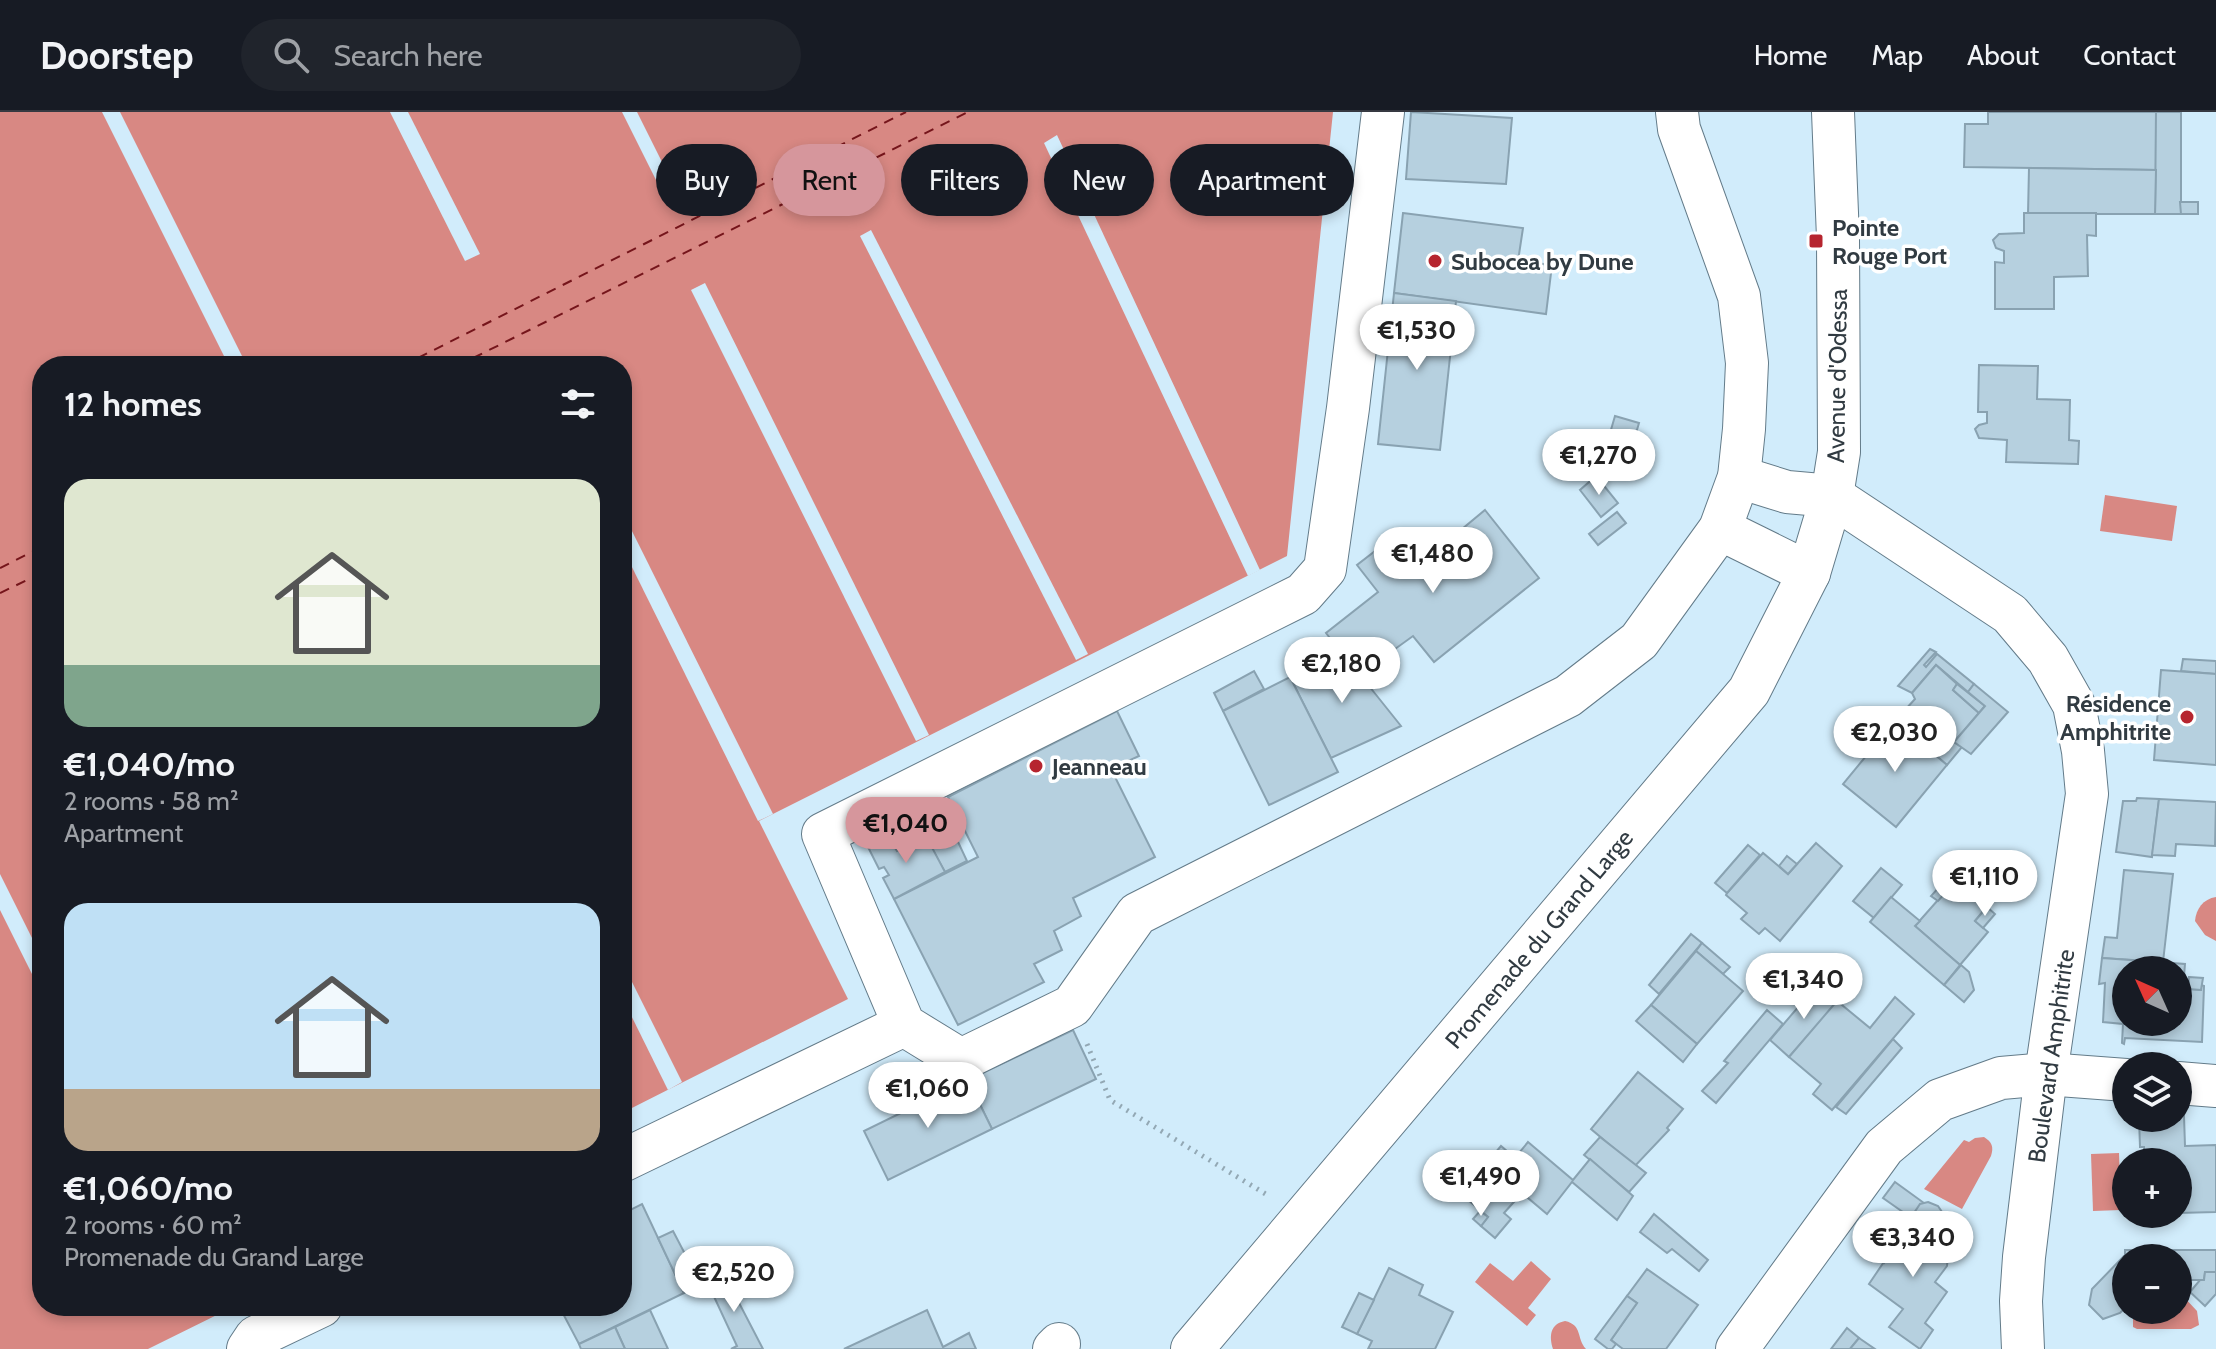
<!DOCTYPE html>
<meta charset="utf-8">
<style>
:root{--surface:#171b24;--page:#20242c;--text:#f1f3f6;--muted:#9ea1a6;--line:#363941;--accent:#d6969c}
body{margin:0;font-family:Cabin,sans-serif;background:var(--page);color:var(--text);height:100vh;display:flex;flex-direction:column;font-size:30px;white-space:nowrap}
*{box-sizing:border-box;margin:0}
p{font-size:26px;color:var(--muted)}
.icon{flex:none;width:44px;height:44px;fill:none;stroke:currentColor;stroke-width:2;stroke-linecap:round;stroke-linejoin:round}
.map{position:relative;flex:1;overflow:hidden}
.drawer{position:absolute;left:32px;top:244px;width:600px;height:960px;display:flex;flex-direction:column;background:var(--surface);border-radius:32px;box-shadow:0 4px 12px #0003}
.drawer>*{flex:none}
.top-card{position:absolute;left:656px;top:32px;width:760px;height:72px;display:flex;gap:16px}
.needle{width:52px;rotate:315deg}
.buttons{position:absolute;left:2112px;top:844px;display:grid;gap:16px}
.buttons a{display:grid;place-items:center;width:80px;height:80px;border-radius:50%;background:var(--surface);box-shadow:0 4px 12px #0003;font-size:40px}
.price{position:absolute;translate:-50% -68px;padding:0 18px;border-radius:28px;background:#fff;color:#222;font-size:26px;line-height:52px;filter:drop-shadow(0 2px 4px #0008)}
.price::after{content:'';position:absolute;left:50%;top:48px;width:24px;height:18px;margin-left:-12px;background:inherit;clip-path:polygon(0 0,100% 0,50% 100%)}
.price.active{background:var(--accent);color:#111}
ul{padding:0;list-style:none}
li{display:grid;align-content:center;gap:16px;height:424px;padding:0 32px}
li span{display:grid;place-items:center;height:248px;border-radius:24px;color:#555}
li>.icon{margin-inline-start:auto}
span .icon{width:144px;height:144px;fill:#fffc;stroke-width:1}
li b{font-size:34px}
h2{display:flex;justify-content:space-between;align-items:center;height:96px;padding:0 32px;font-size:34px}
.chip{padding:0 28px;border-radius:36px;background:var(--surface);box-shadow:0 4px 12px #0003;font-size:28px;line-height:72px}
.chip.active{background:var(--accent);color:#111}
header{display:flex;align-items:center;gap:48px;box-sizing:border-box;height:112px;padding:0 40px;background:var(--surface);border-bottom:2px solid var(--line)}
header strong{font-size:38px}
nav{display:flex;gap:44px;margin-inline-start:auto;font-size:28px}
.search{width:560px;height:72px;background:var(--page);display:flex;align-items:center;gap:20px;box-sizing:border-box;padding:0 28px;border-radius:44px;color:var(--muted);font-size:30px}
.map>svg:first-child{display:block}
.water{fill:#d88883}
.pier{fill:#d1ecfb}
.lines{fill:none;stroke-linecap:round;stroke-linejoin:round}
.ferry{stroke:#75151b;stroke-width:2;stroke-dasharray:10 8;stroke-linecap:butt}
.building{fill:#b6d0df;stroke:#89a2b1;stroke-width:2;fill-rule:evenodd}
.minor-casing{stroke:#637b89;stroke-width:44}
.path{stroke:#93a8b4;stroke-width:5;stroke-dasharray:2 6;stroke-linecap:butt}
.minor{stroke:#fff;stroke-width:42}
.poi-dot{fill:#b6252f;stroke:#fff;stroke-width:3}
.labels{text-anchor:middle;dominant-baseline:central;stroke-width:7;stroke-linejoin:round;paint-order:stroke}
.poi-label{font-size:24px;font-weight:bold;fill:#313b42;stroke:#fff;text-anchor:start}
.street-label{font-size:24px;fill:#313b42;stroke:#fff}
</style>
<header>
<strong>Doorstep</strong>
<div class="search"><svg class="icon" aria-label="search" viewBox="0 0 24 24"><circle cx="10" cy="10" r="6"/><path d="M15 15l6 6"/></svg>Search here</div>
<nav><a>Home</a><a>Map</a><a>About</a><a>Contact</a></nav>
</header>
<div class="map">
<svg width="2216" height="1237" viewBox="0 0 2216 1237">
<rect width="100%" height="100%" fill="#d1ecfb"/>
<g class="water">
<polygon points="0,0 1333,0 1287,444 759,709 848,887 622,1001 622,254 42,254 42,1194 235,1194 148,1237 0,1237"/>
<polygon points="2105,383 2177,394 2172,429 2100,419"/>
<path d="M2216,785V829L2205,823L2195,809C2196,797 2203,787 2216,785Z"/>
<path d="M1984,1025C1992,1030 1994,1035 1991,1044L1962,1097L1924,1077L1964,1028L1969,1030L1975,1026Z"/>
<polygon points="2119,1041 2121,1098 2093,1099 2091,1042"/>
<polygon points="1531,1149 1551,1167 1528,1196 1536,1203 1527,1214 1475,1170 1490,1151 1513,1169"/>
<polygon points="2181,1182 2197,1199 2199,1213 2191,1217 2137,1217 2133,1215 2133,1204 2137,1198 2178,1198 2178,1187"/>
<path d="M1565,1209C1583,1213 1576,1226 1586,1237H1553C1549,1224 1550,1212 1565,1209Z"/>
</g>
<g class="pier">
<polygon points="102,0 120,0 247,254 229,254"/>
<polygon points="390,0 408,0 480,142 465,149"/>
<polygon points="622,0 637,0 668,62 656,68"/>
<polygon points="1057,23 1260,458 1248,464 1044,31"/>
<polygon points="871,118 1088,542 1076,548 860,124"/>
<polygon points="705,171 929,623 916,629 691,178"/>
<polygon points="622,399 773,702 758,709 622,435"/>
<polygon points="0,762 42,846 42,882 0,798"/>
<polygon points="622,850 682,970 668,978 622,885"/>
</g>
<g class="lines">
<g class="ferry">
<polyline points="402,254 906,0"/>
<polyline points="457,254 968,0"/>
<polyline points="0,456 42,435"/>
<polyline points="0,481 42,461"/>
</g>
</g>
<g class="building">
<polygon points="1411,0 1512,6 1506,72 1406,67"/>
<polygon points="1988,0 2156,0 2156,58 1964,55 1965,12 1988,12"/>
<polygon points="2156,0 2181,0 2181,102 2155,102"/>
<polygon points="2029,56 2156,58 2155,102 2028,102"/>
<polygon points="2180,90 2198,90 2198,102 2181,102"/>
<polygon points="1403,101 1523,116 1518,149 1552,153 1546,202 1394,181"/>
<polygon points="2024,101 2096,101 2096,124 2087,123 2088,164 2054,165 2054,197 1995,197 1995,150 2004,151 2004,139 1996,136 1993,128 1999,122 2024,121"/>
<polygon points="1394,181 1456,189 1440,338 1378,332"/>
<polygon points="1979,253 2038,254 2037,287 2070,288 2069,328 2079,329 2078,352 2006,350 2007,328 1979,326 1975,317 1979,313 1987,311 1987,300 1978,300"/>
<polygon points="1615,304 1639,311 1632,335 1608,328"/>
<polygon points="1596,364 1618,391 1601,405 1580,378"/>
<polygon points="1485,398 1539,466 1434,550 1413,524 1359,563 1326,521 1378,480 1357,453 1392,426 1415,456"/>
<polygon points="1617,400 1626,411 1598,433 1589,422"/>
<polygon points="1930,537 1936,540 1924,553 1926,555 1937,542 1974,572 1968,580 1936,553 1912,581 1898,574"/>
<polygon points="1341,539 1401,614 1331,646 1290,565"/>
<polygon points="2183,547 2216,549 2216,562 2181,559"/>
<polygon points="1936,553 1957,572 1953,578 1979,601 1954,630 1962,635 1947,653 1895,609 1915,587 1912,581"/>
<polygon points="2161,558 2216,562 2216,653 2154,648"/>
<polygon points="1254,559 1264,577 1223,599 1214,581"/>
<polygon points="1290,565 1338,660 1269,693 1223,599"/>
<polygon points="1957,572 1985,594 1979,601 1953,578"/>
<polygon points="1974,572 2008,600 1971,642 1954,630 1985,594 1968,580"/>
<polygon points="1117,599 1139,644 1111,657 1155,745 1073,786 1081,804 1054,819 1062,838 1034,852 1044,870 958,913 894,787 978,745 948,685"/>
<polygon points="1895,609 1947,653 1896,715 1843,672"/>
<polygon points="2137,686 2159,687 2152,745 2116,740 2123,689 2136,689"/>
<polygon points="2159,687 2216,690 2215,734 2176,732 2175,744 2152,743"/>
<polygon points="951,715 967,749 945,760 927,728"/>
<polygon points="888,725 897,739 927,726 945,760 894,787 883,766 889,763 884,755 879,757 868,735"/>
<polygon points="1816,731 1842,754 1780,829 1765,816 1759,822 1741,807 1747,801 1726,783 1727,781 1763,741 1788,762"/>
<polygon points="1748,733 1760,743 1727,781 1715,771"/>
<polygon points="1787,744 1797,752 1788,762 1779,754"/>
<polygon points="1976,750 1985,752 1993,758 1996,767 1992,780 1995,785 1975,809 1988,820 1960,853 1915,814 1968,754"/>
<polygon points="1881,756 1902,773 1874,806 1853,789"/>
<polygon points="2124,758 2173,762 2163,850 2102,846 2105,825 2117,826"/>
<polygon points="1940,774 1947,779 1938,789 1931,784"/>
<polygon points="1891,785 1920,809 1915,814 1960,853 1944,873 1870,810"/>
<polygon points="1987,795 1995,802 1983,816 1975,809"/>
<polygon points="1691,822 1702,831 1659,882 1649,873"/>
<polygon points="1702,831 1730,855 1723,862 1696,839"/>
<polygon points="1696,839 1743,879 1697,932 1651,893"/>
<path d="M2102,846L2185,852L2183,876L2201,878V873L2204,874L2202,930L2125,926L2124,932L2122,931L2123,912L2103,910L2105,871L2099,872ZM2126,858H2178V910H2126Z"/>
<polygon points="1961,853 1969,860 1974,878 1964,890 1944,873"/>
<polygon points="2189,865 2203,866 2201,878 2188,877"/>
<polygon points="1817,873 1826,882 1830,877 1834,881 1831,885 1837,891 1789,945 1770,928"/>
<polygon points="1895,885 1914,902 1832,998 1813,982 1821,972 1789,945 1837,889 1870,916"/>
<polygon points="1651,893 1697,932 1683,950 1636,909"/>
<polygon points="1767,898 1783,912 1716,991 1702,979 1728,951 1724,949"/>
<polygon points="1073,918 1096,967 992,1017 968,968"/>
<polygon points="1893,927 1902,936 1846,1002 1836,995"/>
<polygon points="1638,960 1683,997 1667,1016 1669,1018 1635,1054 1591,1017"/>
<polygon points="968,968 992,1017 888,1068 864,1019"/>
<polygon points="2178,1004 2184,1004 2185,1034 2216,1033 2216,1100 2178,1101 2178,1050 2144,1050 2144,1035 2140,1035 2139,1006"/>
<polygon points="1600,1025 1646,1061 1629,1080 1584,1043"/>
<polygon points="1528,1030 1573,1068 1590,1047 1633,1084 1617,1108 1572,1070 1547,1102 1522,1081 1504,1101 1511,1107 1495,1126 1481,1114 1488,1105 1461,1082 1477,1063 1473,1059 1485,1043 1490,1047 1501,1034 1515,1046"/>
<polygon points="1895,1070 1924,1091 1910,1105 1883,1086"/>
<polygon points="1928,1090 1938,1094 1944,1103 1941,1114 1935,1121 1912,1104 1920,1092"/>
<polygon points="642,1092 684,1181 579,1232 559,1194 622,1194 622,1102"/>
<polygon points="1480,1099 1488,1105 1481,1114 1473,1107"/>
<polygon points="1654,1102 1708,1148 1699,1159 1672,1137 1667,1141 1640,1120"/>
<polygon points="1912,1104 1935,1121 1943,1130 1948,1142 1947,1154 1935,1170 1947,1180 1925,1211 1933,1218 1920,1237 1889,1215 1903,1197 1869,1172 1892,1138 1888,1136 1890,1132"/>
<polygon points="673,1119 696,1163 696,1175 684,1181 658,1126"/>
<polygon points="1889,1132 1888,1136 1892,1138 1884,1151 1878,1146"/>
<polygon points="2125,1138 2216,1138 2216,1160 2205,1160 2204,1168 2178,1168 2178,1146 2126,1146 2126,1195 2120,1201 2103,1207 2089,1193 2092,1177 2125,1143"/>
<polygon points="1389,1156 1423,1173 1419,1183 1453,1200 1435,1237 1368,1237 1372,1229 1357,1222"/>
<polygon points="1647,1157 1698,1193 1666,1237 1623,1237 1611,1228 1637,1191 1627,1184"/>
<polygon points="723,1160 763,1237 731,1237 737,1234 710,1176 711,1166"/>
<polygon points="2205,1160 2216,1160 2216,1182 2205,1194 2190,1180 2200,1168 2204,1168"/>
<polygon points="1359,1181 1374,1188 1357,1222 1342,1215"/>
<polygon points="1627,1184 1637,1191 1611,1228 1616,1232 1612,1237 1608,1237 1595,1227"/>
<polygon points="650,1198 668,1237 625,1237 615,1215"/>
<polygon points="927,1198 943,1235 969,1221 976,1237 844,1237"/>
<polygon points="615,1215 625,1237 581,1237 579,1232"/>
<polygon points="1847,1216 1859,1226 1850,1237 1831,1237"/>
<polygon points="1859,1226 1875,1237 1850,1237"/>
</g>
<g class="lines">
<defs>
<g id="minor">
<polyline points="1383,0 1348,296 1325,457 1303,482 823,722 904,913 961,948 1072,894 1137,802 1568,584 1639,529 1720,417 1739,365 1744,317 1747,251 1739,184 1679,17 1677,0"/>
<polyline points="1739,365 1787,380 1832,384 2010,502 2048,547 2074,593 2083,639 2087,682 2046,962 2024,1145 2021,1189 2023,1237"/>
<polyline points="1720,417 1809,461"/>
<polyline points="2178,971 2216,974"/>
<polyline points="622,1049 904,913"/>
<polyline points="248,1237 256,1225 321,1194"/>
<polyline points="1054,1237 1059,1232"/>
<polyline points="1192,1237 1749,579 1809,461 1832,384 1839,340 1838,126 1833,0"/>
<polyline points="1737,1237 1884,1035 1940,988 2001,966 2046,962 2126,968"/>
</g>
</defs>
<use href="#minor" class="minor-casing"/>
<polyline class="path" points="1087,932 1110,988 1269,1084"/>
<use href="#minor" class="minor"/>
</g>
<g class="poi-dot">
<rect x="1808" y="121" width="16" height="16" rx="4"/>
<circle cx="1435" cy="149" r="8"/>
<circle cx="2187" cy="605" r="8"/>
<circle cx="1036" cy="654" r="8"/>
</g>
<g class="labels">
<g class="poi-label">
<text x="1832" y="115">Pointe<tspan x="1832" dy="28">Rouge Port</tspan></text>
<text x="1451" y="149">Subocea by Dune</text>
<text x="2171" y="591" text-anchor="end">Résidence<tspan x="2171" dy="28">Amphitrite</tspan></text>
<text x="1052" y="654">Jeanneau</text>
</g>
<g class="street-label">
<text transform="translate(1837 264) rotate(-89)">Avenue d'Odessa</text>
<text transform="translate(1539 827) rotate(-50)">Promenade du Grand Large</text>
<text transform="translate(2051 944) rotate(-82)">Boulevard Amphitrite</text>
</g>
</g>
</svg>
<div class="buttons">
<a><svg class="needle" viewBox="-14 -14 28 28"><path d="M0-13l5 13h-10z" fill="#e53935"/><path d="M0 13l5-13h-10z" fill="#9ea1a6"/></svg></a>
<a><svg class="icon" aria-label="layers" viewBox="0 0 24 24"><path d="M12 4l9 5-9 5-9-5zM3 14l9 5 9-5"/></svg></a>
<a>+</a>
<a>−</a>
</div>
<b class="price" style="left:1417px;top:260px">€1,530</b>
<b class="price" style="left:1599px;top:385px">€1,270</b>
<b class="price" style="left:1433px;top:483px">€1,480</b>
<b class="price" style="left:1342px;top:593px">€2,180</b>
<b class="price" style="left:1895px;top:662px">€2,030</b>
<b class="price active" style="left:906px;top:753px">€1,040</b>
<b class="price" style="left:1985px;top:806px">€1,110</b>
<b class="price" style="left:1804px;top:909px">€1,340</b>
<b class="price" style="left:928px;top:1018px">€1,060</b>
<b class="price" style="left:1481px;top:1106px">€1,490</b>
<b class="price" style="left:1913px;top:1167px">€3,340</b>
<b class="price" style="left:734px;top:1202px">€2,520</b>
<div class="top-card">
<a class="chip">Buy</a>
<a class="chip active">Rent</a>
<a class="chip">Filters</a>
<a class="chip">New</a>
<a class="chip">Apartment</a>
</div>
<section class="drawer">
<h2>12 homes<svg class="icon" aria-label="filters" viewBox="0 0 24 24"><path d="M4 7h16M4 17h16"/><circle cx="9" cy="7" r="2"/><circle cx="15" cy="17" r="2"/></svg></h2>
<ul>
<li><span style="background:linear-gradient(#dfe7d0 75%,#7fa58c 0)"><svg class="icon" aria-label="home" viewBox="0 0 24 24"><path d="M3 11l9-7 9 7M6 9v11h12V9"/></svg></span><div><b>€1,040/mo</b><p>2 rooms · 58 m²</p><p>Apartment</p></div></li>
<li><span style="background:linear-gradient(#bfe0f5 75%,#b9a48a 0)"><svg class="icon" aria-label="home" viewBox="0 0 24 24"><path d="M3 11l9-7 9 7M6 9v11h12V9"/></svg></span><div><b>€1,060/mo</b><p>2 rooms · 60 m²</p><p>Promenade du Grand Large</p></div></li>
</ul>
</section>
</div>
